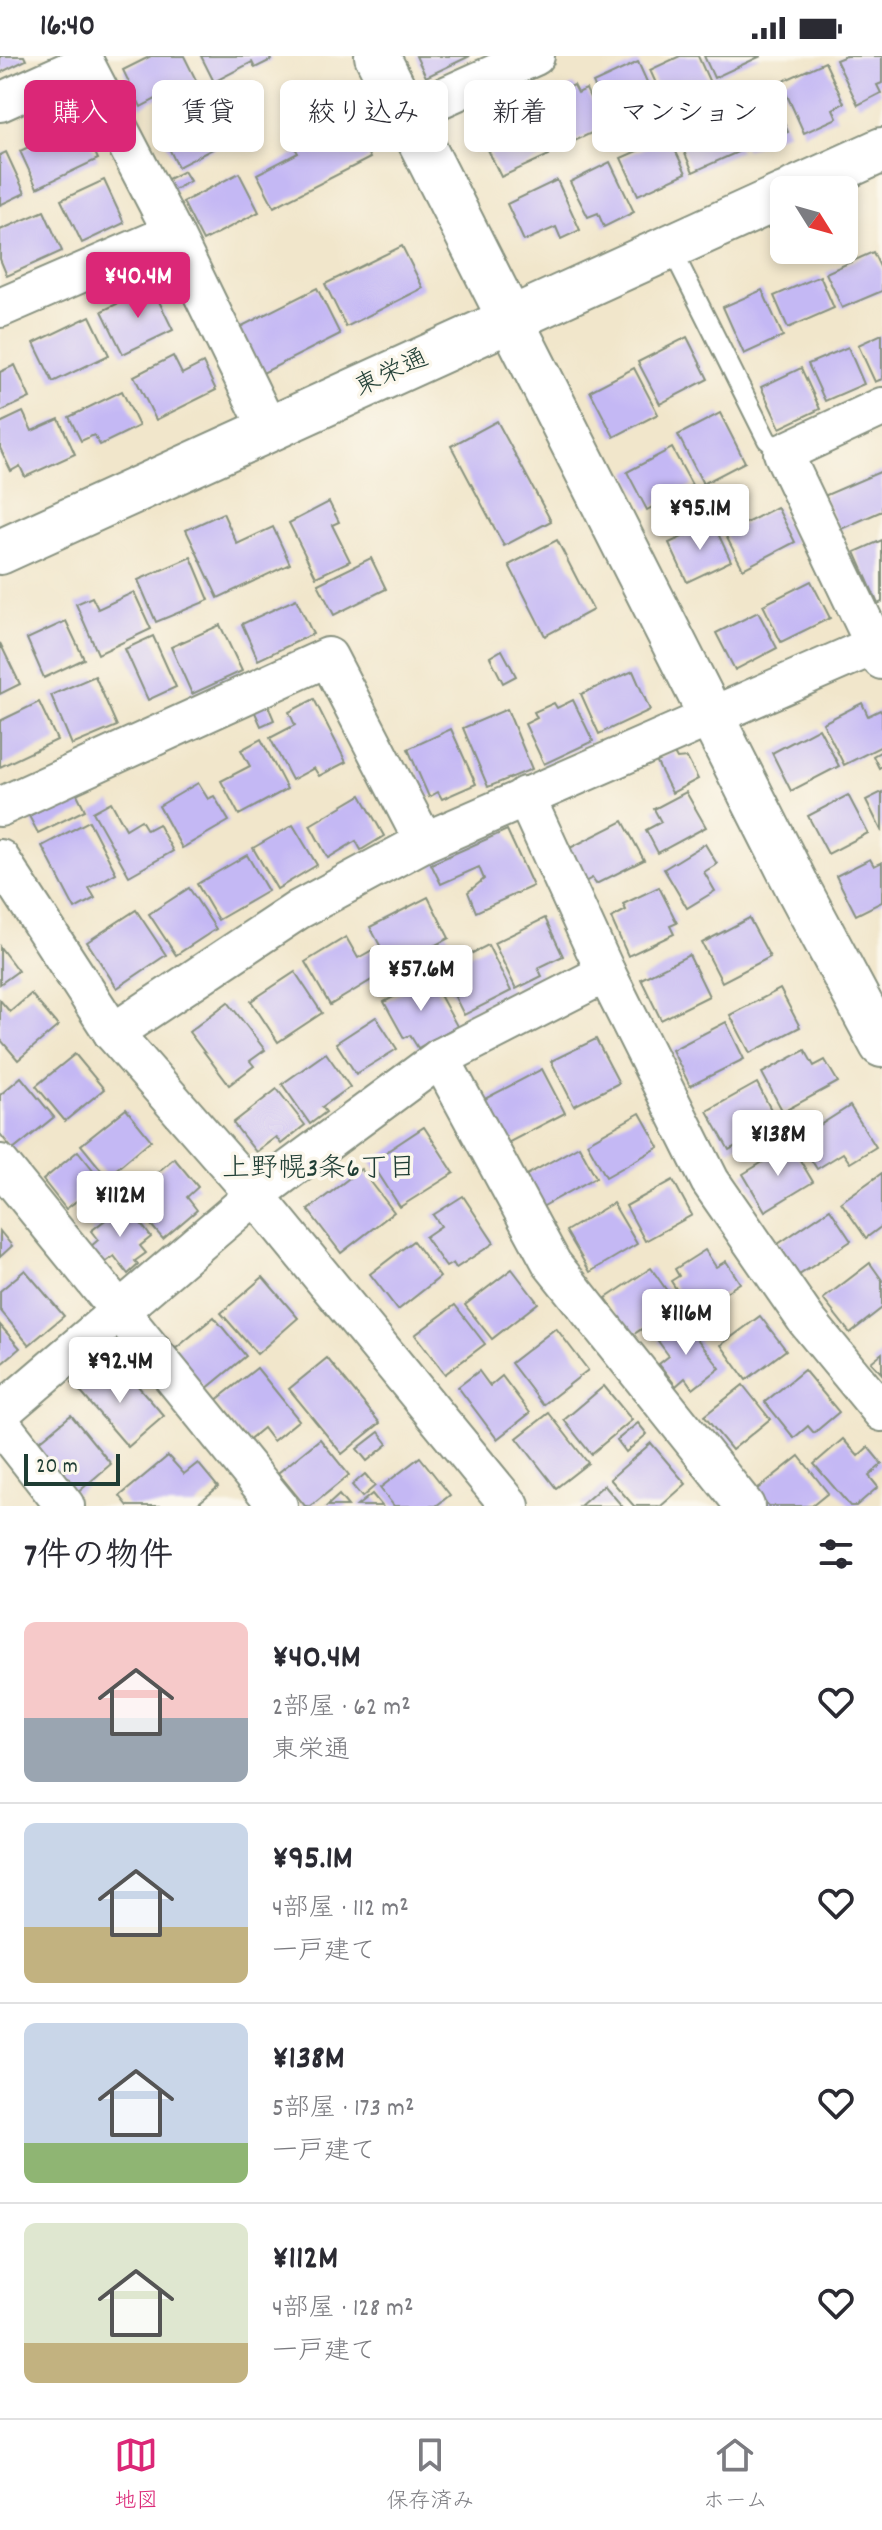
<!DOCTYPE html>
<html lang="ja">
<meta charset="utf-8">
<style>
:root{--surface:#fff;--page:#f2f2f3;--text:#2b2b33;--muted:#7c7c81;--line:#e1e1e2;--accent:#db2777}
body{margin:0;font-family:Dekko,"Klee One",sans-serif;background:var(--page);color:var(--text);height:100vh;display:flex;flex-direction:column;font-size:30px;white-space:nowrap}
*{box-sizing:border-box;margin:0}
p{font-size:26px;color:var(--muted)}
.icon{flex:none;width:44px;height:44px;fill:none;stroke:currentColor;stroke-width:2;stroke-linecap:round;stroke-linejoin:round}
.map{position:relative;height:1450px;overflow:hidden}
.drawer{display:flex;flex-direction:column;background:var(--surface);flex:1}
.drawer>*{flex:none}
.guide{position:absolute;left:24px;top:24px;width:834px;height:72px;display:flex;gap:16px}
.needle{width:52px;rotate:127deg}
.controls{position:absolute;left:770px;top:120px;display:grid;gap:16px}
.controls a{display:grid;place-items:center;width:88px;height:88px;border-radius:12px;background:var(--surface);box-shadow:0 4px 12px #0003;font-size:40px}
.scale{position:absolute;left:24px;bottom:20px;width:96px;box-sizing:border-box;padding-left:8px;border:4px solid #1f3d34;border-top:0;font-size:22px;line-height:28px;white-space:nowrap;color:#1f3d34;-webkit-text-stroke:6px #fbf7ec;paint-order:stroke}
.price{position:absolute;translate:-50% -68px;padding:0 18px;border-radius:8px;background:#fff;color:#222;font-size:26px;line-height:52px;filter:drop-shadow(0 2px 4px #0008)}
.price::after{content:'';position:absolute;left:50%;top:48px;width:24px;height:18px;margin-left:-12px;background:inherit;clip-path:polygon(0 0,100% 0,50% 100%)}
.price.selected{background:var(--accent);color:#fff}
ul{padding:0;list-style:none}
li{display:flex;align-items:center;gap:24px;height:200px;padding:0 24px}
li+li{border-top:2px solid var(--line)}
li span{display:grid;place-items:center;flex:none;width:224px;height:160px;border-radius:12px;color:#555}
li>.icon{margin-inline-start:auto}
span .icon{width:96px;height:96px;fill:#fffc;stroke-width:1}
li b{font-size:34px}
h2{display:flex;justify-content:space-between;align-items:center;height:96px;padding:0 24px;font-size:34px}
.tag{padding:0 28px;border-radius:12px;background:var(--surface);box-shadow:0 4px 12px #0003;font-size:28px;line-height:72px}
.tag.selected{background:var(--accent);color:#fff}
.status{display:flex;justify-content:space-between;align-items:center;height:56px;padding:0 40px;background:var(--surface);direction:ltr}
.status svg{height:22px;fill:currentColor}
.menu{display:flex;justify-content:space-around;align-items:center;height:112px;border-top:2px solid var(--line);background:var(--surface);font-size:22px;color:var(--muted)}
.menu a{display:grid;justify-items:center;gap:4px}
.menu .selected{color:var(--accent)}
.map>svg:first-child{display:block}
.building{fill:#c4b8f4}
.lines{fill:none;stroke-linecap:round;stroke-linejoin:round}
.service-casing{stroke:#889280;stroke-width:22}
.minor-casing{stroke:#889280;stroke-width:42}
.tertiary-casing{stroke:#889280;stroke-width:48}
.service{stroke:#fff;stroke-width:18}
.minor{stroke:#fff;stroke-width:38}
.tertiary{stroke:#fff;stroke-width:44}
.labels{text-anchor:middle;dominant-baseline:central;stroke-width:7;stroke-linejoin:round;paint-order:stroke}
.street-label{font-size:26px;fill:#1f3d34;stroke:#fbf7ec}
.neighbourhood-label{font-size:28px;fill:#1f3d34;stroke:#fbf7ec}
</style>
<div class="status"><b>16:40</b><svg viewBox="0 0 49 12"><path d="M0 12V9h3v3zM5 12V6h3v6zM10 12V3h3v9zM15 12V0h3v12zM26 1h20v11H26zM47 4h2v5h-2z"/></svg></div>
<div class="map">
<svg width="882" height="1450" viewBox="0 0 882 1450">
<rect width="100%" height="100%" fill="#fbf7ec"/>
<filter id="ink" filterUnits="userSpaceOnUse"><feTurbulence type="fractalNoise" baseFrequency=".0125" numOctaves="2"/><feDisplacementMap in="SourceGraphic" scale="16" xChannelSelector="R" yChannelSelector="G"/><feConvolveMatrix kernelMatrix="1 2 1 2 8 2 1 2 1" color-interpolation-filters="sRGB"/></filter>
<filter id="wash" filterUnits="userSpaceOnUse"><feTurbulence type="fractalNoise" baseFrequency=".006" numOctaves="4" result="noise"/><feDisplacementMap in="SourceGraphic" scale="32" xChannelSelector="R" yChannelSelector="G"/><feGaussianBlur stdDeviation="1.8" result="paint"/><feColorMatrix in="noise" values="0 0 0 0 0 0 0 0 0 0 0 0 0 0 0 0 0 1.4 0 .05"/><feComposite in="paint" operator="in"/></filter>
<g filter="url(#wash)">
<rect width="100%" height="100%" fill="#f1e6cb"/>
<g id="blocks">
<g class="building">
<polygon points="0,0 24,0 26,4 0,17"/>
<polygon points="151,0 184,0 200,32 172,47 167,37 141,51 123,14"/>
<polygon points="201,0 269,0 271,4 255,12 252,6 214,26"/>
<polygon points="416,0 470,0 426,21"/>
<polygon points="680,0 698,0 711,29 666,50 650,14"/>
<polygon points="704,0 761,0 714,22"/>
<polygon points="846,0 882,0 882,27 877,29 881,37 858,49 836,4"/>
<polygon points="638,6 656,46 611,67 593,27"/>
<polygon points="825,6 844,47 833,53 837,62 804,77 781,26"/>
<polygon points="574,29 578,37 586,33 604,71 560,92 539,45"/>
<polygon points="771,36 788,76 746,94 729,55"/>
<polygon points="216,46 234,82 178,111 160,74"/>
<polygon points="722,54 740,95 693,116 675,75"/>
<polygon points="529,57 549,99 501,121 481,79"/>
<polygon points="81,66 98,103 37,132 20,95"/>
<polygon points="353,69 370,102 274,151 257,118 298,97 295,92 314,83 317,87"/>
<polygon points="669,81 686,117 638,139 621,102"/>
<polygon points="6,96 25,137 0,149 0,99"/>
<polygon points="610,106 634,156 604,171 598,157 588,161 570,126"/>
<polygon points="184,115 190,125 172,135 166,124"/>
<polygon points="239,117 259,156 203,185 183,146"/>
<polygon points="104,124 124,167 82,187 61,144"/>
<polygon points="557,124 580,174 561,183 556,171 524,185 507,148"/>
<polygon points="44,155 62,195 7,220 0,203 0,174"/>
<polygon points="402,190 423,232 346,271 325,228"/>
<polygon points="873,196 882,215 882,235 842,252 826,217"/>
<polygon points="820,220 834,252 788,272 774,240"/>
<polygon points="152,231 173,274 123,298 102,255"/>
<polygon points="317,232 340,278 261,318 238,272"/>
<polygon points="762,234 783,280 744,298 723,251"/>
<polygon points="90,260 109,299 53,326 34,287"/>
<polygon points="882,278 882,323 875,326 858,289"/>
<polygon points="687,281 708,323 660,348 638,306"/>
<polygon points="848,291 864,328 825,345 808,308"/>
<polygon points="173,300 182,318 203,307 216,334 156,364 134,320"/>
<polygon points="15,309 30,342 0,356 0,316"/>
<polygon points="634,312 658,358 614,381 590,335"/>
<polygon points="801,312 820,353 780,372 761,331"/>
<polygon points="122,335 139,370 100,389 94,379 81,385 69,361"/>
<polygon points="23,356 32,375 59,363 75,398 25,421 20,410 11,415 0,392 0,367"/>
<polygon points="720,357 745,406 703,428 678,379"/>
<polygon points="497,365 551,465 504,490 451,390"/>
<polygon points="672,392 692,429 647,454 627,416"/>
<polygon points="882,415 882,455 839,474 824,440"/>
<polygon points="329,446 339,466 332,469 350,505 316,521 289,467"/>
<polygon points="777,451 795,486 743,513 725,478"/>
<polygon points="223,457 237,488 273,471 290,508 218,542 186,474"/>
<polygon points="713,467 731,505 687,526 669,487"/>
<polygon points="557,484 593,554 545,580 509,509"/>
<polygon points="882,484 882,546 878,548 855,496"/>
<polygon points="191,501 209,544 156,566 138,524"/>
<polygon points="371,502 386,533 334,559 318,528"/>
<polygon points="811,525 830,562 781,586 763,549"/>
<polygon points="134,536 151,573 98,598 76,548 92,541 98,553"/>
<polygon points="296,543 313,578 258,604 242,568"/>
<polygon points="758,556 777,592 735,614 716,577"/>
<polygon points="66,565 84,603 44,622 27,583"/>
<polygon points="220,569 242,615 192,638 171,591"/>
<polygon points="153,580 176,631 148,644 125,593"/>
<polygon points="0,587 20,628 0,638"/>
<polygon points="502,594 516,620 503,627 490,601"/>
<polygon points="633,615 650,654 599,678 581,638"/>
<polygon points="95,620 117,670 72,689 51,639"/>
<polygon points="314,643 346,706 319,720 314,712 292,724 270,682 295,669 289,656"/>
<polygon points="573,644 593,685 544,708 525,668 537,662 534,656 554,647 557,652"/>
<polygon points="266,645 274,664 261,670 253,652"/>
<polygon points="39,646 57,684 0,711 0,665"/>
<polygon points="862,647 868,660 880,654 882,657 882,690 844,709 823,667"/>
<polygon points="507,653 532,713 488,731 463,672"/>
<polygon points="819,672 839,710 791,735 772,697"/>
<polygon points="451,673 476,728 442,743 438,736 429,741 408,693"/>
<polygon points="261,683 287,733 239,759 221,725 250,710 241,694"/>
<polygon points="882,695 882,710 879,712 873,700"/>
<polygon points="673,696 677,703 687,702 698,723 672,737 656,705"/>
<polygon points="198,727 208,743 214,740 229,765 182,792 159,750"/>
<polygon points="76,736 85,754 38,777 29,760"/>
<polygon points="686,736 706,771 658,797 646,774 661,766 654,753"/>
<polygon points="882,736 882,776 866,744"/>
<polygon points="361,739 384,780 361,794 356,785 328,802 310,769"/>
<polygon points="848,739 868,777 828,798 808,760"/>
<polygon points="111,746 126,773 141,764 147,774 158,768 173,795 129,820 93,756"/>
<polygon points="89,765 116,817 89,832 95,842 75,853 42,790"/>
<polygon points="623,765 644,804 596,828 592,822 583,827 566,794"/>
<polygon points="293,769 317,809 277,833 253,792"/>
<polygon points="507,774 533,830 476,856 468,836 484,823 479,811 441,828 431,808"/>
<polygon points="705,788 717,808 704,816 715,835 687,852 664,813"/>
<polygon points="247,799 268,835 218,864 197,828"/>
<polygon points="870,803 874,810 882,806 882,846 856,859 836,820"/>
<polygon points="659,831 677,867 670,870 674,878 628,900 611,862 626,854 623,848"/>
<polygon points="189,832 216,873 176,899 149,858"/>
<polygon points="428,841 449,882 392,912 370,871"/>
<polygon points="136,854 166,899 117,932 87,886"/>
<polygon points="545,862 563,900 538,912 542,920 516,933 494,887"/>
<polygon points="749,862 770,901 722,926 702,887"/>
<polygon points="346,881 358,902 374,893 388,914 330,949 305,906"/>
<polygon points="488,889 511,935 464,959 441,913"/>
<polygon points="0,891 18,915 0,928"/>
<polygon points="689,899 709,940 661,964 641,923"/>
<polygon points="295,916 322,957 278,986 251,945"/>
<polygon points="430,921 457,970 418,992 410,979 404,982 384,946"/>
<polygon points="780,933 800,971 750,997 730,959"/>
<polygon points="31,938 58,970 18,1004 0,983 0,944 10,956"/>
<polygon points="228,946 265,994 250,1005 254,1010 229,1029 189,976"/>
<polygon points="376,961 397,993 356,1018 336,987"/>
<polygon points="726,966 744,1003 690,1030 672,994"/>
<polygon points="596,983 619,1027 574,1050 551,1005"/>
<polygon points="805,994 814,1010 825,1004 838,1026 783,1056 762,1017"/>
<polygon points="326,997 350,1031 322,1051 326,1056 310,1068 282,1028"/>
<polygon points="75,998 104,1033 65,1065 36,1030"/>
<polygon points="542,1013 565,1057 502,1090 479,1046"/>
<polygon points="21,1021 54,1061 13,1094 0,1078 0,1039"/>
<polygon points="757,1027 778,1067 729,1094 707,1055"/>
<polygon points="277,1033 305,1069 281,1088 276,1081 256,1096 233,1067"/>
<polygon points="850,1050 876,1091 850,1107 843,1097 817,1113 798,1083"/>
<polygon points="126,1053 151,1084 107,1121 81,1089"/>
<polygon points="640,1057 659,1091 606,1121 587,1087"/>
<polygon points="424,1071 454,1117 400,1151 371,1106"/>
<polygon points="791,1089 813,1126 765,1155 743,1118"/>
<polygon points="579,1090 596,1121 542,1151 525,1120"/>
<polygon points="78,1095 102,1125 66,1153 43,1124"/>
<polygon points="174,1102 198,1131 187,1141 197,1154 163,1183 128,1142"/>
<polygon points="361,1113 394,1156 341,1197 308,1154"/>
<polygon points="882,1117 882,1170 866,1182 841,1146"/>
<polygon points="673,1124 692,1159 645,1185 626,1150"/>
<polygon points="463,1140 494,1187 456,1212 453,1207 446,1211 425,1181 441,1170 433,1159"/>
<polygon points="613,1147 637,1188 590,1216 566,1175"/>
<polygon points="126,1148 151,1181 140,1190 146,1197 135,1205 138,1209 128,1218 114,1200 102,1209 89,1192 98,1184 91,1175"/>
<polygon points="830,1153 851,1185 799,1219 778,1188"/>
<polygon points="0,1175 12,1190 0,1201"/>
<polygon points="413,1185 440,1221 398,1254 370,1218"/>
<polygon points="705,1194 716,1211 726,1205 740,1227 692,1258 671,1225 679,1220 675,1213"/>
<polygon points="870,1207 882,1224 882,1252 850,1277 823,1243"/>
<polygon points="651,1212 677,1249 631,1280 606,1242"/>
<polygon points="512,1213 538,1247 492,1283 465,1249"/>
<polygon points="25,1214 64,1260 29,1289 0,1254 0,1235"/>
<polygon points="263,1221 298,1262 257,1298 221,1257"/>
<polygon points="455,1249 485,1288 445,1318 415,1279"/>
<polygon points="760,1260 786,1294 746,1324 721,1289"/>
<polygon points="214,1261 246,1300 206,1333 174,1294"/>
<polygon points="683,1265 720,1312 693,1333 685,1322 676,1330 659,1308 669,1300 658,1285"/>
<polygon points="0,1269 20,1292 0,1309"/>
<polygon points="556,1272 588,1314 543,1349 511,1307"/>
<polygon points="882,1297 882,1318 871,1306"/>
<polygon points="327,1302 380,1367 342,1398 289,1333"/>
<polygon points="89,1312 105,1330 124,1314 164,1360 128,1391 72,1326"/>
<polygon points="257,1312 299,1364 273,1385 263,1372 247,1385 215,1345"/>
<polygon points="804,1314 839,1356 814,1377 808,1370 794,1382 765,1346"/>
<polygon points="479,1315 490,1330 502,1320 530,1357 497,1383 458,1331"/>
<polygon points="743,1329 770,1363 732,1394 704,1360"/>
<polygon points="604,1330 632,1364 591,1398 564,1364"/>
<polygon points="549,1357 588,1407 556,1432 517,1382"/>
<polygon points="71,1359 111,1408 76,1438 35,1389"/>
<polygon points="638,1367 647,1378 626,1396 617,1384"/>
<polygon points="379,1376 388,1388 367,1405 357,1393"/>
<polygon points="320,1383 349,1419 311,1450 305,1450 278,1417"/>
<polygon points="843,1383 858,1400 868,1391 882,1408 869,1420 878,1431 856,1450 850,1450 814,1408"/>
<polygon points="651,1387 686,1428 661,1450 634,1450 610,1423"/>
<polygon points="168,1400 184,1418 198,1407 218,1431 195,1450 128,1450 120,1440"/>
<polygon points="799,1400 828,1437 812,1450 768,1450 756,1434"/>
<polygon points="420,1401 450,1439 436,1450 394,1450 380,1432"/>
<polygon points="365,1418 375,1430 362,1441 352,1429"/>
<polygon points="604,1429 622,1450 580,1450"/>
<polygon points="372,1438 382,1450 357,1450"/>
<polygon points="339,1439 348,1450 327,1450"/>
</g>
</g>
</g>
<g filter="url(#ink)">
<use href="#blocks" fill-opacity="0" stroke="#889280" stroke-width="2"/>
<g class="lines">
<defs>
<polyline id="service" points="670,190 767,384 783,397"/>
<g id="minor">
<polyline points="81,0 173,177 269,374"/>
<polyline points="0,46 85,8"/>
<polyline points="406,58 535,0"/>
<polyline points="0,252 173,177"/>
<polyline points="882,351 783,397 882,604"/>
<polyline points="525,740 606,917 710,1125 807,1265 882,1356"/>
<polyline points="0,751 328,601 424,786"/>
<polyline points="0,803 113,977 255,1139 510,1450"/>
<polyline points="113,977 298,854 424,786 882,586"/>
<polyline points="440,1002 552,1208 745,1450"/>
<polyline points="0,1108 278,1450"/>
<polyline points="0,1357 255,1139 440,1002 606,917"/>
<polyline points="0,1367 65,1450"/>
</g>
<g id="tertiary">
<polyline points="377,0 799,834 882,989"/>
<polyline points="794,134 882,94"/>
<polyline points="0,496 784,139"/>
</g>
</defs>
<use href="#service" class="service-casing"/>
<use href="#minor" class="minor-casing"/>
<use href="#tertiary" class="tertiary-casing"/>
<use href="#service" class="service"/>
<use href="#minor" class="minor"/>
<use href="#tertiary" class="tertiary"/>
</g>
</g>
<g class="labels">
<g class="street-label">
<text transform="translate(392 318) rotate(-25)">東栄通</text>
</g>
<g class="neighbourhood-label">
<text x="319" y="1115">上野幌3条6丁目</text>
</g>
</g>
</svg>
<div class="controls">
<a><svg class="needle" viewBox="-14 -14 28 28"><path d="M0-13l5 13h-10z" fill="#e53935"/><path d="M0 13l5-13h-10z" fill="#7c7c81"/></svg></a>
</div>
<div class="scale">20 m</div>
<b class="price selected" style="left:138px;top:264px">¥40.4M</b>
<b class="price" style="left:700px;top:496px">¥95.1M</b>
<b class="price" style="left:421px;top:957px">¥57.6M</b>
<b class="price" style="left:778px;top:1122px">¥138M</b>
<b class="price" style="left:120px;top:1183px">¥112M</b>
<b class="price" style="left:686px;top:1301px">¥116M</b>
<b class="price" style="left:120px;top:1349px">¥92.4M</b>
<div class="guide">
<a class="tag selected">購入</a>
<a class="tag">賃貸</a>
<a class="tag">絞り込み</a>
<a class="tag">新着</a>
<a class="tag">マンション</a>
</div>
</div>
<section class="drawer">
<h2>7件の物件<svg class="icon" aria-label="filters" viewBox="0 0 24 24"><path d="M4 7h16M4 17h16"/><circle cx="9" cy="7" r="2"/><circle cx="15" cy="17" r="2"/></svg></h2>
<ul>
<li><span style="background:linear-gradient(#f6c9c9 60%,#9aa5b1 0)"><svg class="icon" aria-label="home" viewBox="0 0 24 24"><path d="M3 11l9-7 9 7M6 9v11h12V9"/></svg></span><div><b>¥40.4M</b><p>2部屋 · 62 m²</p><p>東栄通</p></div><svg class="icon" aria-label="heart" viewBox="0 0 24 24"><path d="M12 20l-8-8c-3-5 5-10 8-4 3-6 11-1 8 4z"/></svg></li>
<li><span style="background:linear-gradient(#c9d6e8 65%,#c2b280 0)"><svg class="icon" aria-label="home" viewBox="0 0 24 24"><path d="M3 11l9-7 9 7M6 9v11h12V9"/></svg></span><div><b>¥95.1M</b><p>4部屋 · 112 m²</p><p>一戸建て</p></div><svg class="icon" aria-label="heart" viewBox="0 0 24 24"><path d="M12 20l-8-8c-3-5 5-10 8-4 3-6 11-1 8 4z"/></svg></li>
<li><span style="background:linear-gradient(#c9d6e8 75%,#8fb573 0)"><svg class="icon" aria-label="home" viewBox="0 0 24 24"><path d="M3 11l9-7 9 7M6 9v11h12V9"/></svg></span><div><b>¥138M</b><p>5部屋 · 173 m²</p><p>一戸建て</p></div><svg class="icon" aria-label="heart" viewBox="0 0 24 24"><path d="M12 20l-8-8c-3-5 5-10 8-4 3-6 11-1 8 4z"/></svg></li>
<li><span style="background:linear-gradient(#dfe7d0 75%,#c2b280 0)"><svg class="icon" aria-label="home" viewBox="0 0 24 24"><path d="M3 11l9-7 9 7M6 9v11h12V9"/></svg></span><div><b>¥112M</b><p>4部屋 · 128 m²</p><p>一戸建て</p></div><svg class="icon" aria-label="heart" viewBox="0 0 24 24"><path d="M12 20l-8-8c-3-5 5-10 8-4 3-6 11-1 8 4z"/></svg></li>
</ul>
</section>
<nav class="menu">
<a class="selected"><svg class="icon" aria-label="map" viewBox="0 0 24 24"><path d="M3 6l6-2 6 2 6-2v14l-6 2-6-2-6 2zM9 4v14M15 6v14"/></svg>地図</a>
<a><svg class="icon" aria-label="saved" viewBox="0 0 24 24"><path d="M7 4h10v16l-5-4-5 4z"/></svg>保存済み</a>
<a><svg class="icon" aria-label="home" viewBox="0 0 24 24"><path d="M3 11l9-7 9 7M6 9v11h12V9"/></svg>ホーム</a>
</nav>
